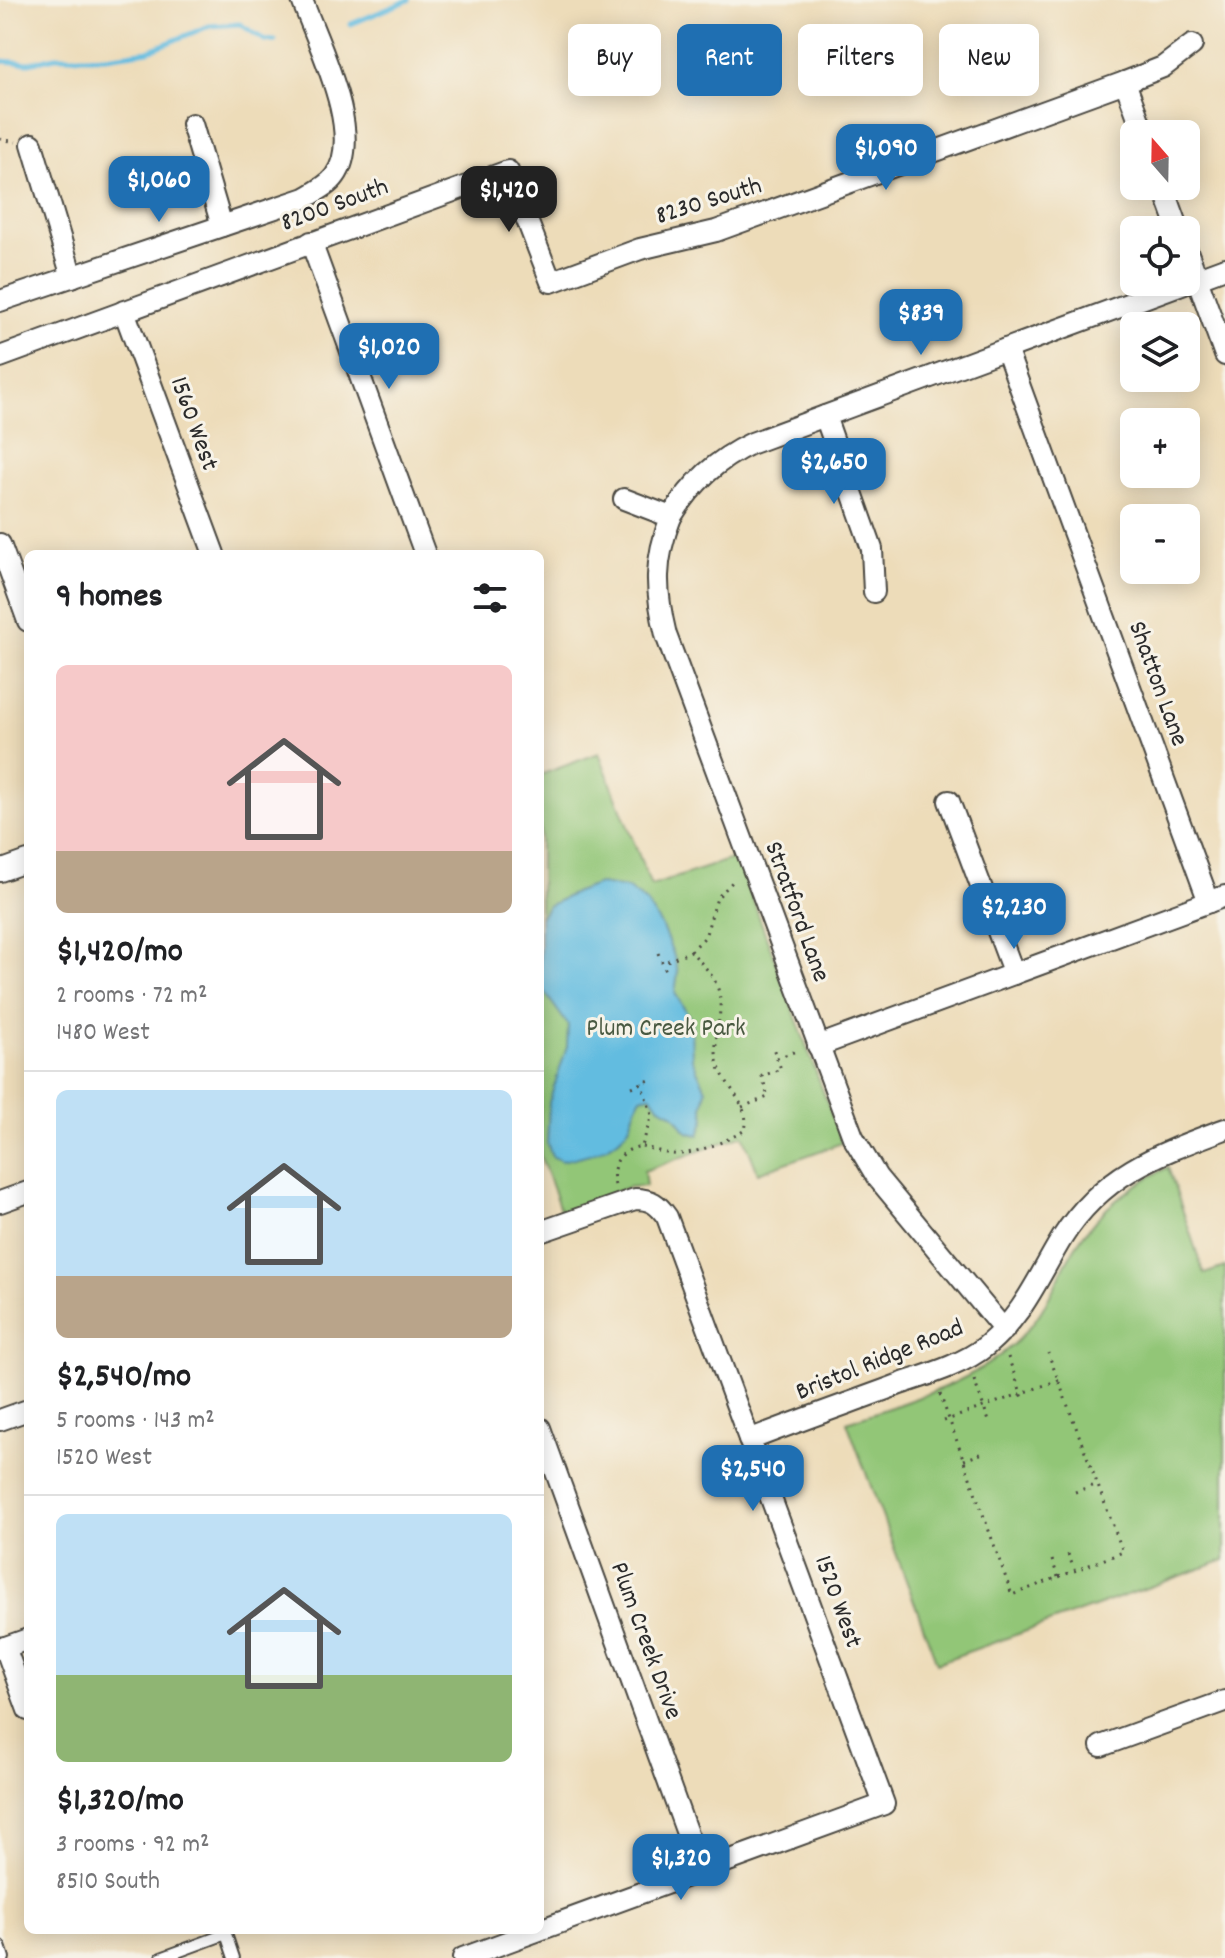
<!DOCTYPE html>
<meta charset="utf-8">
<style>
:root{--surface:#fff;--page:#f6f6f6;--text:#202124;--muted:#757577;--line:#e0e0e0;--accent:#1f6fb2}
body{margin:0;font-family:Dekko,sans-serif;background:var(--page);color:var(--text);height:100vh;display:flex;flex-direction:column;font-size:30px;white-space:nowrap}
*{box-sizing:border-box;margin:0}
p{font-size:26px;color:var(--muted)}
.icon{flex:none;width:44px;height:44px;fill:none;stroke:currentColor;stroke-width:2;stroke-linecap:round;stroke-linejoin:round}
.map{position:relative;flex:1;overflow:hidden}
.sheet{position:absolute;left:24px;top:550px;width:520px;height:1384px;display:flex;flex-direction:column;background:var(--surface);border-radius:12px;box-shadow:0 4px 20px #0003}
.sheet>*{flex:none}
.top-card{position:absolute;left:568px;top:24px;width:536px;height:72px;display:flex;gap:16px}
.needle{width:52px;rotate:340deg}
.fabs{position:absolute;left:1120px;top:120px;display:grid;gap:16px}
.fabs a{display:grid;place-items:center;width:80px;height:80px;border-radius:12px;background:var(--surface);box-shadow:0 4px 20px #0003;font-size:40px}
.price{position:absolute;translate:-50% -68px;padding:0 18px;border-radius:16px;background:var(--accent);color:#fff;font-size:26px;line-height:52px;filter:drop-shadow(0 2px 4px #0008)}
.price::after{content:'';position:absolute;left:50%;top:48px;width:24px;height:18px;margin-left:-12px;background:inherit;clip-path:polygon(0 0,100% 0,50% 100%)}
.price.on{background:#222;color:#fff}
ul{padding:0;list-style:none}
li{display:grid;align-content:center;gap:16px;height:424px;padding:0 32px}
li+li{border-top:2px solid var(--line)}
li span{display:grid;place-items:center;height:248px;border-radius:12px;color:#555}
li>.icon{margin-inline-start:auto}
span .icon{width:144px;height:144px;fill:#fffc;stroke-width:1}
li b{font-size:34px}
h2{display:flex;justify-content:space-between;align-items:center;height:96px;padding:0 32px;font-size:34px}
.chip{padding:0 28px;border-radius:12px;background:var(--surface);box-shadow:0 4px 20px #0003;font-size:28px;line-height:72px}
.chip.on{background:var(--accent);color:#fff}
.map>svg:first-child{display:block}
.green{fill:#92c677;stroke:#5e7851;stroke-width:2}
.water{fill:#62bce0;stroke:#467486;stroke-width:2}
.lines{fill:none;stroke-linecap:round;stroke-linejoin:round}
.stream{stroke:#62bce0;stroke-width:5}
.lane-casing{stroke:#484640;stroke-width:14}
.street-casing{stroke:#484640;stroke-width:24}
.path{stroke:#484640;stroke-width:3;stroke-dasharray:2 6;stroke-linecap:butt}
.lane{stroke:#fff;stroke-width:10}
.street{stroke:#fff;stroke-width:20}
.labels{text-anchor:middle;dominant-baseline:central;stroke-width:6;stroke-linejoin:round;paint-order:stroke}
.street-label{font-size:26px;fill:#2b2b2b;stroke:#f7f3e8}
.park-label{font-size:26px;fill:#4a5a42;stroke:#f7f3e8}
</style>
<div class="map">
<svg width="1225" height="1958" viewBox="0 0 1225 1958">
<rect width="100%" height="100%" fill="#f7f3e8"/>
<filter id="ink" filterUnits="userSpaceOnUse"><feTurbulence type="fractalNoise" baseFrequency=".0125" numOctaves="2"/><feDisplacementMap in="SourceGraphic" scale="16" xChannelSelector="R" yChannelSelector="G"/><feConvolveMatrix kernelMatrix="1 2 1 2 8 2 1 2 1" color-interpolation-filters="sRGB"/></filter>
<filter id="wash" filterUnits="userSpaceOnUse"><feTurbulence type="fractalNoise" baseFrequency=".006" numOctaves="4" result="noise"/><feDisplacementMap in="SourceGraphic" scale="32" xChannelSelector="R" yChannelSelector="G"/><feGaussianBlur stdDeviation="1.8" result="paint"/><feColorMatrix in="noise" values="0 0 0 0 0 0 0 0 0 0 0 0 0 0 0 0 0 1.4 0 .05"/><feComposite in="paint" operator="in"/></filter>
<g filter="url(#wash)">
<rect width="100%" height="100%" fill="#eddcb9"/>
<g class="green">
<polygon points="599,753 651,886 737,857 842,1143 758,1173 743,1135 644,1171 646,1186 629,1187 561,1212 540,1155 540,775"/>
<path d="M1168,1167L1204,1274L1225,1267V1560L937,1663L847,1422C909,1400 981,1383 1026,1331C1045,1310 1054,1287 1066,1263C1088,1220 1125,1188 1168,1167Z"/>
</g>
<path class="water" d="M599,884L627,888L646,902L661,925L673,953L678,972L675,993L691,1020L692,1059L706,1089L703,1107L705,1118L699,1135C680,1132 686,1128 675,1116C670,1110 663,1110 659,1106C656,1102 654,1098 651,1095L641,1097C635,1107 634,1117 629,1127C616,1150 584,1156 561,1161L552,1156L547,1143L549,1102L567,1047L568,1025L540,986V918L548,906L576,892Z"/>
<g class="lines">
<g class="stream">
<polyline points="351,24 409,0"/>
<polyline points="0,61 29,63 55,57 106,57 148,51 209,26 240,24 266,41 275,40"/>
</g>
</g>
</g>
<g filter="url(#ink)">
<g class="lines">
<defs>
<g id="lane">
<polyline points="0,1946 4,1958"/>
<polyline points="161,1958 226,1934 234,1958"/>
</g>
<g id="street">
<polyline points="1125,82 1144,134"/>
<polyline points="192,124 222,226"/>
<polyline points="32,144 72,277"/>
<polyline points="1163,186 1179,230"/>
<polyline points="311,242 425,554"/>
<polyline points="1186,248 1225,355"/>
<path d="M0,301L305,198C315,192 328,186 335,176C365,135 318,44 302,0"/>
<polyline points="124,311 214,554"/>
<polyline points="1006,349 1209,902"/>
<polyline points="0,357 508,171 551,282 640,249 716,231 1125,82 1163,67 1192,45"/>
<polyline points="825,416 872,549 874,592"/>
<path d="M624,499L671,517C654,561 655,590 666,635L853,1137L877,1177L1004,1330"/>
<path d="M671,517C692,483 716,460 752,443L1225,268"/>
<polyline points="0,544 28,621"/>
<polyline points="949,801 1014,974"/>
<polyline points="0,871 28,861"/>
<polyline points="818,1046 1225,896"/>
<polyline points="0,1202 28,1192"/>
<polyline points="0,1420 28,1410"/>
<polyline points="540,1428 701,1872"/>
<path d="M749,1440C800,1420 852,1402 903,1383C930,1374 964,1364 986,1346C1025,1313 1037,1279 1062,1238C1102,1174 1158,1154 1225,1129"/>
<polyline points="5,1647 28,1710"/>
<polyline points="0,1649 28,1639"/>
<polyline points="1101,1746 1225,1701"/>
<path d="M463,1958L884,1804L667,1217C658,1204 651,1199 635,1199L540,1232"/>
</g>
</defs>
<use href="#lane" class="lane-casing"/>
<use href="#street" class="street-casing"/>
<g class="path">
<polyline points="0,139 16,142"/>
<polyline points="691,951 705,937 717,898 735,879"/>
<polyline points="658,953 666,971"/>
<polyline points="777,1058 799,1050"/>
<polyline points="632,1087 650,1080"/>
<polyline points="742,1107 768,1097 762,1076 781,1069 773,1048"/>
<path d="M642,1146C652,1149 663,1153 673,1154C692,1156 729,1140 745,1130C751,1107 727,1088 719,1067C709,1040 727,1013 717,986C712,972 700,963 691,951L662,963"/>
<path d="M615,1185C609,1164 622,1149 642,1146L652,1115L641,1083"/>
<polyline points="1008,1357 1023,1398"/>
<polyline points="974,1380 989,1421"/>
<polyline points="940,1394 1012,1595 1123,1552 1048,1353"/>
<polyline points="944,1421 1062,1379"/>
<polyline points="964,1460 986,1452"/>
<polyline points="1075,1492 1097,1484"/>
<polyline points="1068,1554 1074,1569"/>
<polyline points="1052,1560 1058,1577"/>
</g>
<use href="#lane" class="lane"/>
<use href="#street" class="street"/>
</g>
</g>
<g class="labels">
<g class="street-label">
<text transform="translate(709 202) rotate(-17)">8230 South</text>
<text transform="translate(335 206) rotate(-20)">8200 South</text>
<text transform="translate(193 424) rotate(70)">1560 West</text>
<text transform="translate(1157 684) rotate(70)">Shatton Lane</text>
<text transform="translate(796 912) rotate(70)">Stratford Lane</text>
<text transform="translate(880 1361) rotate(-22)">Bristol Ridge Road</text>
<text transform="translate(837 1602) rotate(70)">1520 West</text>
<text transform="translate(645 1641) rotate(70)">Plum Creek Drive</text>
</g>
<g class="park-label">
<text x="666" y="1029">Plum Creek Park</text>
</g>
</g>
</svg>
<div class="fabs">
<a><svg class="needle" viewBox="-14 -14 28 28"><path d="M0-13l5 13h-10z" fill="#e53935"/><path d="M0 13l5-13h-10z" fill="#757577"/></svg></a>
<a><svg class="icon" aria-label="locate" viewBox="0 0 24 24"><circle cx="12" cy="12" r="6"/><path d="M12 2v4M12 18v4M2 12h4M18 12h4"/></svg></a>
<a><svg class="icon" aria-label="layers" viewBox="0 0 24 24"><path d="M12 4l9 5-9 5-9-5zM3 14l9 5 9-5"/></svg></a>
<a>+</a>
<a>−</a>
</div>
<b class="price" style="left:886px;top:192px">$1,090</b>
<b class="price" style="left:159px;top:224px">$1,060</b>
<b class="price on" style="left:509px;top:234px">$1,420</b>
<b class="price" style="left:921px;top:357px">$839</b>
<b class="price" style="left:389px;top:391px">$1,020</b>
<b class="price" style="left:834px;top:506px">$2,650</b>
<b class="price" style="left:1014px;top:951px">$2,230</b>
<b class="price" style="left:753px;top:1513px">$2,540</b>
<b class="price" style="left:681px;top:1902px">$1,320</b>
<div class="top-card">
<a class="chip">Buy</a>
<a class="chip on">Rent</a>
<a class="chip">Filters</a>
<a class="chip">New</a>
</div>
<section class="sheet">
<h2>9 homes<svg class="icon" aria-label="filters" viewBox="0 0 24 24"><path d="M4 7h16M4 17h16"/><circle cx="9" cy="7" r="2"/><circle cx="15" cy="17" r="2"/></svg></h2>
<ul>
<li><span style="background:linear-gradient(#f6c9c9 75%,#b9a48a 0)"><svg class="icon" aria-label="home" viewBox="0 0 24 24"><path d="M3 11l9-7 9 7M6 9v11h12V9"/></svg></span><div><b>$1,420/mo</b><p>2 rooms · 72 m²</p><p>1480 West</p></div></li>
<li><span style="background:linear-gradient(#bfe0f5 75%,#b9a48a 0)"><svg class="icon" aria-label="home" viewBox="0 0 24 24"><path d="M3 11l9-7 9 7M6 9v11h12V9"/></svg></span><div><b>$2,540/mo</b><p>5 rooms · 143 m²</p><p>1520 West</p></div></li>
<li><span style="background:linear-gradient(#bfe0f5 65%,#8fb573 0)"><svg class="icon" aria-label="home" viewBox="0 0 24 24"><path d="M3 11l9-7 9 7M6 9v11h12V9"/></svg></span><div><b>$1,320/mo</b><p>3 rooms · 92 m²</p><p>8510 South</p></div></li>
</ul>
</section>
</div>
